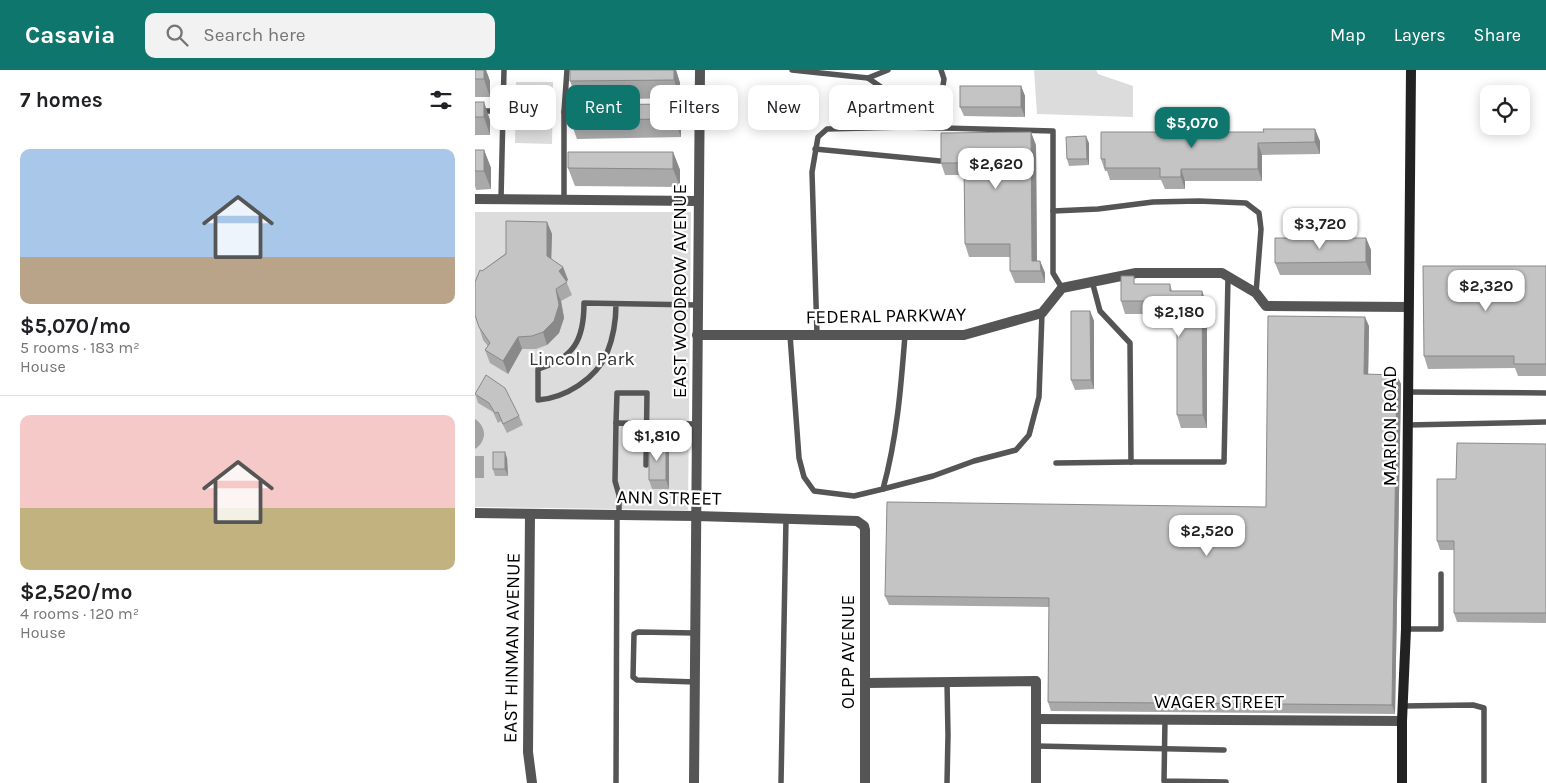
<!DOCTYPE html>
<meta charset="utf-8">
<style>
:root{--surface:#fff;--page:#f2f2f2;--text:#202124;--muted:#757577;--line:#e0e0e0;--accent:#0f766e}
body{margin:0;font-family:Karla,sans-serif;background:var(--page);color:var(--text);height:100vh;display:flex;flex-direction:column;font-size:19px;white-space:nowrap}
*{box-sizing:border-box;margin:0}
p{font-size:16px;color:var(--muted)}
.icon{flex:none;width:28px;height:28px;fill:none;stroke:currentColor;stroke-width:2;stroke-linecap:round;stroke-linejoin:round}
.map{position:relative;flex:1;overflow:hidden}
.sheet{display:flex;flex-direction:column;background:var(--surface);width:475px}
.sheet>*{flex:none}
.guide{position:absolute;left:15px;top:15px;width:475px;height:45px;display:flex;gap:10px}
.fabs{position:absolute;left:1005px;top:15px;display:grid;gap:10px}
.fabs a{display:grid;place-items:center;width:50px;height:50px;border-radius:10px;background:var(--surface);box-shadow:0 2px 12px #0003;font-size:25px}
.price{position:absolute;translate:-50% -42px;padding:0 11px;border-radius:10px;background:#fff;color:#222;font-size:16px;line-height:32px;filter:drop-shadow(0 1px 2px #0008)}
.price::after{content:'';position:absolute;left:50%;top:30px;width:15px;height:11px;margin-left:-8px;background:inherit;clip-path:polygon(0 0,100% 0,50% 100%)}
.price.on{background:var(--accent);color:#fff}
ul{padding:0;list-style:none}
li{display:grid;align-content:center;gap:10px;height:265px;padding:0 20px}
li+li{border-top:1px solid var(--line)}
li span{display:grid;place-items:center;height:155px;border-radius:10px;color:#555}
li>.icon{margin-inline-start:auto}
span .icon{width:90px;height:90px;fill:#fffc;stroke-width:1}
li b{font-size:21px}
h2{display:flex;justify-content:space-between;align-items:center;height:60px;padding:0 20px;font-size:21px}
.tag{padding:0 18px;border-radius:10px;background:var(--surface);box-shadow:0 2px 12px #0003;font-size:18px;line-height:45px}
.tag.on{background:var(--accent);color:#fff}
header{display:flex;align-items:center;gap:30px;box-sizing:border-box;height:70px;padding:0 25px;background:var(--accent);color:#fff}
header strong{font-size:24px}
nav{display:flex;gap:28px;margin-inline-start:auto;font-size:18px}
.search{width:350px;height:45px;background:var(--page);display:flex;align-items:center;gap:12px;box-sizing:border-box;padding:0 18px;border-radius:10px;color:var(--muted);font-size:19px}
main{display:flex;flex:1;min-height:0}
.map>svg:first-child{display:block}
.green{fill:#dcdcdc}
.water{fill:#a3a3a3}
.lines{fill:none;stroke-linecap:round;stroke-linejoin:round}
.lane{stroke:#555;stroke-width:5.5}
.street{stroke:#555;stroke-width:10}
.secondary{stroke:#222;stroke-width:10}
.wall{fill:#a9a9a9}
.shaded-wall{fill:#898989}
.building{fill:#c4c4c4;stroke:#898989}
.labels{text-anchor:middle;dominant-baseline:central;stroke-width:4.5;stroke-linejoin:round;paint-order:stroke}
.street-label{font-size:19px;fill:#000;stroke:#fff}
.park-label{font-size:19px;fill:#333;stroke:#fff}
</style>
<header>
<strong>Casavia</strong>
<div class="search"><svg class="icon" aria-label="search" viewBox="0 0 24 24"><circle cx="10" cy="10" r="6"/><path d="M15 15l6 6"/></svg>Search here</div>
<nav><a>Map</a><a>Layers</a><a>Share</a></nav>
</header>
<main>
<section class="sheet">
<h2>7 homes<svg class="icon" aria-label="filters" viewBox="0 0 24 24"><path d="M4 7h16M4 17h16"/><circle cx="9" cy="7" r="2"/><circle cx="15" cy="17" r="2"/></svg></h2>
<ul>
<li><span style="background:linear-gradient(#a9c7e8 70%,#b9a48a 0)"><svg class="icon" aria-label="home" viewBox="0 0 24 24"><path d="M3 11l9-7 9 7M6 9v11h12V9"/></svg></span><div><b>$5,070/mo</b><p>5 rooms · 183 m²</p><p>House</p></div></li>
<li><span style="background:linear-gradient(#f6c9c9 60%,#c2b280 0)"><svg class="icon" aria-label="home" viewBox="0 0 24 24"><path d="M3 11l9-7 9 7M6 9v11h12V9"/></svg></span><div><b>$2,520/mo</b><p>4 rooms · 120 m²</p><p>House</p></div></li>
</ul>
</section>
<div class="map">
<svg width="1071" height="713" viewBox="0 0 1071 713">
<rect width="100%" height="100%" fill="#fff"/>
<g class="green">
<polygon points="559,0 621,0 623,4 658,16 658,47 562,44"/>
<polygon points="41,12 78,12 77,74 40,73"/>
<polygon points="0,142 216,142 213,440 0,437"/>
</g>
<g class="water">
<path d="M0,349C12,357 12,371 0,379Z"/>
<rect x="0" y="386" width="9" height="22"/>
</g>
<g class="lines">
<g class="lane">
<polyline points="92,0 89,42 102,42"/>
<polyline points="317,0 393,8 426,31 445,34 458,30 467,22 469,9 466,0"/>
<polyline points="393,8 413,0"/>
<polyline points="0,41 28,41 26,129"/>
<polyline points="28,41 29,0"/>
<polyline points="196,42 224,42"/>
<polyline points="340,79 465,91"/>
<polyline points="89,130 89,42"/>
<polyline points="578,141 623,139 678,132 724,131 771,133 784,143 786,159 781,223"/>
<polyline points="617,211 625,241 655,273 656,392 749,392 753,208"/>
<path d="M141,234C141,251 138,268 132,283C121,309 90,328 63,330V299C99,288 109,270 109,233L222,235"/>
<path d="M315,265L324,388L329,407L339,421L379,426L408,419C422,368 426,317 430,265"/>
<polyline points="342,265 337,102 343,67 352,59 430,57 578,61 578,203 587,218"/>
<polyline points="933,322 1071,323"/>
<polyline points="141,353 142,323 172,323 171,395"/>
<polyline points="933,355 1070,352"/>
<polyline points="581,393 656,392"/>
<polyline points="408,419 458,406 499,391 541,380 554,365 564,327 567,243"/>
<polyline points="144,445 144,425 140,411 141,353 222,354"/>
<polyline points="931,559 966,559 966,504"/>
<polyline points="220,612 162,610 158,607 159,564 163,562 220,563"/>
<polyline points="472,612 473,665 472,713"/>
<polyline points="928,636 998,635 1009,638 1009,713"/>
<polyline points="690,650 689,711 751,712"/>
<polyline points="561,676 749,680"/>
<polyline points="141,713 142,445"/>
<polyline points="306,713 311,449"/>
</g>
<g class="street">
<polyline points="0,129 223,131"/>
<polyline points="222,265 489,265 567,243 587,218 661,203 747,203 781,223 791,236 933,237"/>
<polyline points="0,443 221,446 382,451 389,456 390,460 390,713"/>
<polyline points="55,444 53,682 57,713"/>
<polyline points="391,613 561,611 561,713"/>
<polyline points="561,649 927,651"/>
<polyline points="219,713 225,0"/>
</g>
<polyline class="secondary" points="927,713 927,651 931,559 936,0"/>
</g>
<g class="wall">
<polygon points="0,0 11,0 15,11 15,27 0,27"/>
<polygon points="201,0 205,13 205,28 102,30 95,11"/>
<polygon points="546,16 550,26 550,47 489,46 485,37"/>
<polygon points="0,32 15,50 15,65 0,65"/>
<polygon points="199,34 206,52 206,67 102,69 95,50"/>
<polygon points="626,62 845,71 845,84 787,85 787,111 710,111 710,119 690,119 686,110 635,110 632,101 630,101 626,89"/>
<polygon points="614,73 614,95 594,96 592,89"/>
<polygon points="561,75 562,191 565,191 570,203 570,213 540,213 535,201 535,187 494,187 490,174 489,105 470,105 466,93"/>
<polygon points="0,80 9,80 16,98 16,119 1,120 0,116"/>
<polygon points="198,82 205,100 205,117 100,116 93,98"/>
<polygon points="72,152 77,164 76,189 88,197 93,210 91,211 97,225 86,231 89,248 84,263 72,275 61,279 47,279 33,304 15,293 10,280 13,276 8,270 4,257 7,201"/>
<polygon points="891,168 896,180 896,205 805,205 800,193"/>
<polygon points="1071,196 1071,306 1043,306 1040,298 953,299 949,286"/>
<polygon points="662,214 695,214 697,221 732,234 732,358 706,358 702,345 702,249 698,249 697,244 650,244 646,231"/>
<polygon points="615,241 619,251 619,319 600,320 596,310"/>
<polygon points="894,256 893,304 926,314 920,644 576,641 573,632 574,537 414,535 410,526 791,437"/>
<polygon points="0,323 44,346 48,355 32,363 26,351 23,353 18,342 3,333"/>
<polygon points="191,374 194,383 194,419 177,419 174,410"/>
<polygon points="1071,374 1071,553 982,552 979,543 979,480 965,480 962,471"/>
<polygon points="32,388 33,406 20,406 18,399"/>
</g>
<g class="shaded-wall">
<polygon points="9,0 11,0 15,11 15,27 9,9"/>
<polygon points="199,0 201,0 205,13 205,28 199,10"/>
<polygon points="546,16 550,26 550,47 546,37"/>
<polygon points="9,32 15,50 15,65 9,47"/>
<polygon points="199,34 206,52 206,67 199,49"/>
<polygon points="840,59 845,71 845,84 840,72"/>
<polygon points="556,62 561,75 562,201 557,191"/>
<polygon points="611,66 614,73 614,95 612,89"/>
<polygon points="783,73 787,85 787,111 783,99"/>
<polygon points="9,80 16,98 16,119 9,101"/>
<polygon points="198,82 205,100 205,117 198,99"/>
<polygon points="706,99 710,111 710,119 706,107"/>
<polygon points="72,152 77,164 76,198 72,186"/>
<polygon points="891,168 896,180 896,205 891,192"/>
<polygon points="565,191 570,203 570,213 566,201"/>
<polygon points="88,197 93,210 89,213 84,201"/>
<polygon points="81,219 86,231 89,248 84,263 72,275 68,262"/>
<polygon points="727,221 732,234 732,358 728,345"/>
<polygon points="615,241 619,251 619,319 616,310"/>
<polygon points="890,247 894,256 893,314 889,304"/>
<polygon points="43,267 47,279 33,304 28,291"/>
<polygon points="922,305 926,314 920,644 917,635"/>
<polygon points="191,374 194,383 194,419 191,410"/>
<polygon points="30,382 32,388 33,406 30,399"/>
</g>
<g class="building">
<rect x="0" y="0" width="9" height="9"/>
<polygon points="95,0 199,0 199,10 95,11"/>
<rect x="485" y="16" width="61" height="21"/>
<rect x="0" y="32" width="9" height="15"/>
<polygon points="199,34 199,49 95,50 95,35"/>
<polygon points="788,59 840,59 840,72 783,73 783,99 706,99 706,107 685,107 685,98 630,98 630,89 626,89 626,62 789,62"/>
<polygon points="556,62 557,191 565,191 566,201 535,201 535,174 490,174 489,93 466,93 466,63"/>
<polygon points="611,66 612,89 592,89 591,67"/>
<rect x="0" y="80" width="9" height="21"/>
<polygon points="93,82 198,82 198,99 93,98"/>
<polygon points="31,151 72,152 72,186 88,197 84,201 92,212 81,219 84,235 79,251 68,262 57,266 43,267 28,291 10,280 15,273 4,257 0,245 0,212 5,200 7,201 31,184"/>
<polygon points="800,168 891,168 891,192 800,193"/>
<polygon points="948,196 1071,196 1071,294 1039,294 1039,286 949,286"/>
<polygon points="646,206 659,206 659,214 695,214 695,221 727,221 728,345 702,345 702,236 694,236 694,231 646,231"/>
<polygon points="596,241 615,241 616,310 596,310"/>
<polygon points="793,246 890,247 889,304 922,305 917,635 573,632 574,528 410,526 412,432 791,437"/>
<polygon points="11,305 30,318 44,346 28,354 23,342 20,343 14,333 0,324"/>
<polygon points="174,373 191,374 191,410 174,410"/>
<polygon points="982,373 1071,374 1071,543 979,543 979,471 962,471 962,409 981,409"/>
<rect x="18" y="382" width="12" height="17"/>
</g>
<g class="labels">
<g class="street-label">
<text transform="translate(205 221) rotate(-90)">EAST WOODROW AVENUE</text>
<text transform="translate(411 246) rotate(-1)">FEDERAL PARKWAY</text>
<text transform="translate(915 356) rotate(-90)">MARION ROAD</text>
<text transform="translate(194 428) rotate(1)">ANN STREET</text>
<text transform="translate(37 578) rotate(-89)">EAST HINMAN AVENUE</text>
<text transform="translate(373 582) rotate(-90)">OLPP AVENUE</text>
<text x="744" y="632">WAGER STREET</text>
</g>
<g class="park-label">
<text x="107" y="289">Lincoln Park</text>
</g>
</g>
</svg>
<div class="fabs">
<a><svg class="icon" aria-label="locate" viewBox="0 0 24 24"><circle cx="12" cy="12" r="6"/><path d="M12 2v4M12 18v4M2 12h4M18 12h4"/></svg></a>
</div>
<b class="price on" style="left:717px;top:79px">$5,070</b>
<b class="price" style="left:521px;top:120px">$2,620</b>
<b class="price" style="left:845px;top:180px">$3,720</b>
<b class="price" style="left:1011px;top:242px">$2,320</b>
<b class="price" style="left:704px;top:268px">$2,180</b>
<b class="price" style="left:182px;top:392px">$1,810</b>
<b class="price" style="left:732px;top:487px">$2,520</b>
<div class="guide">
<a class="tag">Buy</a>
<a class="tag on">Rent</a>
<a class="tag">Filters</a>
<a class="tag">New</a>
<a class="tag">Apartment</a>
</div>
</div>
</main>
